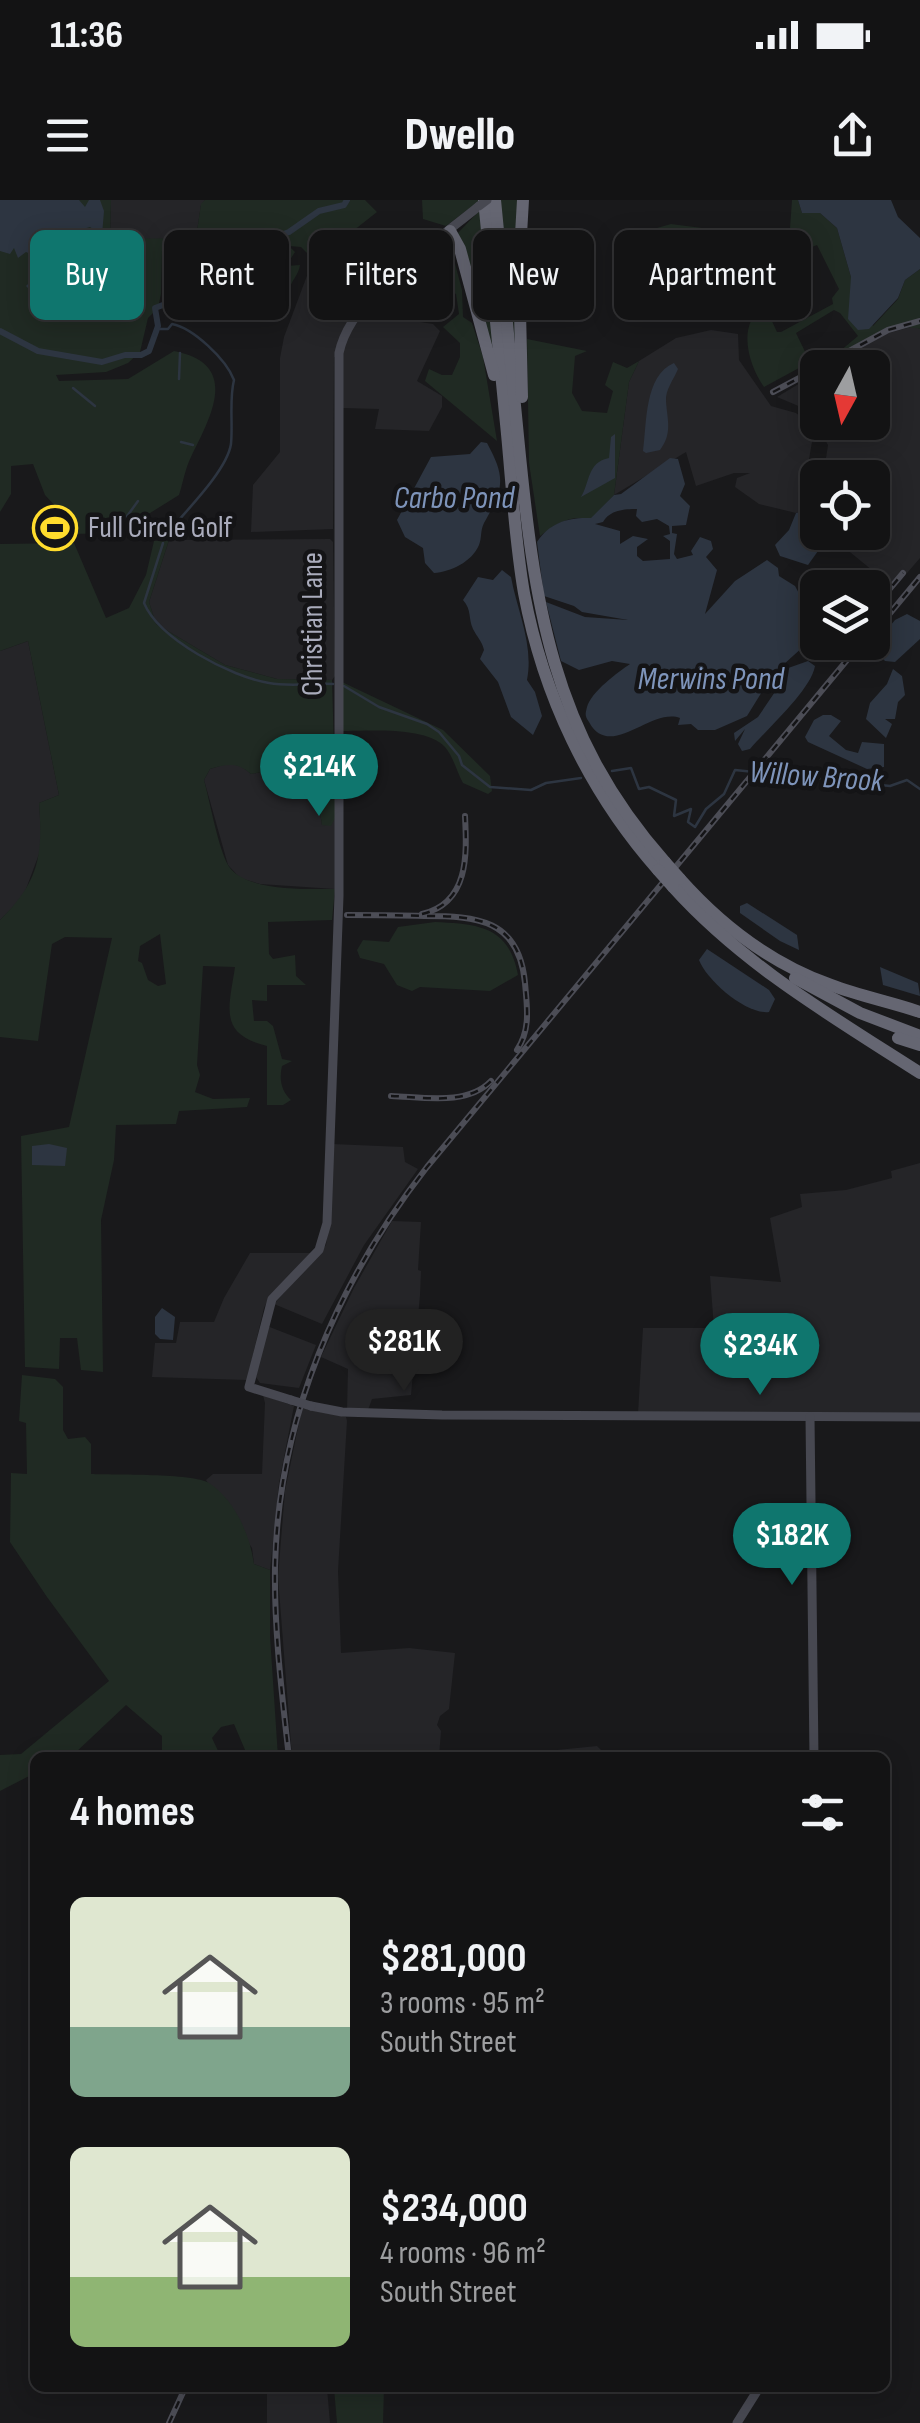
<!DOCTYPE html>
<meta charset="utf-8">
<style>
:root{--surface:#131314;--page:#202022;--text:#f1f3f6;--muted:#9d9ea0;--line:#323234;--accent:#0f766e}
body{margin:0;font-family:"Sofia Sans Condensed",sans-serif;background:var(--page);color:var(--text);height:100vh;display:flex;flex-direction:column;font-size:38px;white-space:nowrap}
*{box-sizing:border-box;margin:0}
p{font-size:32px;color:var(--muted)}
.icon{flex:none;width:55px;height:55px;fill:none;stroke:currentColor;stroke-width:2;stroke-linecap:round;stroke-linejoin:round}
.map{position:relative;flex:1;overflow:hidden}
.sheet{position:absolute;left:30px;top:1552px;width:860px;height:640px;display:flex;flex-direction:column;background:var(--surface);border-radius:15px;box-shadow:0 5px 25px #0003,0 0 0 2px var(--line)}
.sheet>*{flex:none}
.guide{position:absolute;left:30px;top:30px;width:860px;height:90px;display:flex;gap:20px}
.needle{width:65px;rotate:188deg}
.tools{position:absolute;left:800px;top:150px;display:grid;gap:20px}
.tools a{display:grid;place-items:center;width:90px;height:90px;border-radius:15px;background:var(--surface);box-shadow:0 5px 25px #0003,0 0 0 2px var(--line);font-size:50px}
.price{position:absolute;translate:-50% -85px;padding:0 22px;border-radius:35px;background:var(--accent);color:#fff;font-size:32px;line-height:65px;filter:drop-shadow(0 2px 5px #0008)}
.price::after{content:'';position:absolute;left:50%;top:60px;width:30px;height:22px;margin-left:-15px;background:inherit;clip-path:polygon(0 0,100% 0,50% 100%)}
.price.active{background:#222;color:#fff}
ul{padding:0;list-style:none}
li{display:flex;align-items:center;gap:30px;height:250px;padding:0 40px}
li span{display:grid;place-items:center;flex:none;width:280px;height:200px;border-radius:15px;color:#555}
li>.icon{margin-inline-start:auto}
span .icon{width:120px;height:120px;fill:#fffc;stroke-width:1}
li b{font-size:42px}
h2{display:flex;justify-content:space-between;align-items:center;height:120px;padding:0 40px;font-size:42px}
.chip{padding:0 35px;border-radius:15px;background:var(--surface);box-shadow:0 5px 25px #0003,0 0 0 2px var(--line);font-size:35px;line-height:90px}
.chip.active{background:var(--accent);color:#fff}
.status{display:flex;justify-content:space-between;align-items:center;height:70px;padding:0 50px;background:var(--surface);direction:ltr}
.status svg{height:28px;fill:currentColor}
header{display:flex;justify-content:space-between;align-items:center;height:130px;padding:0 40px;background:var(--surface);font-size:45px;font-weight:800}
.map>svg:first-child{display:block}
.built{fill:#252528}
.green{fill:#202a23;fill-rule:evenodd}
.water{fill:#2d3541;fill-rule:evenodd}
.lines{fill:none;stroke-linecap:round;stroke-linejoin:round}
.stream{stroke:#2d3541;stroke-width:2.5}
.river{stroke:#2d3541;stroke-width:6}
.secondary{stroke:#474851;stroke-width:9}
.motorway{stroke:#656672;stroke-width:12}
.rail-casing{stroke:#4c4d56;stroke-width:6}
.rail{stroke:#141416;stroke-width:2.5;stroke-dasharray:8;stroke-linecap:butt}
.secondary-bridge{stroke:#474851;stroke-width:9}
.motorway-bridge{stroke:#656672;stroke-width:12}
.labels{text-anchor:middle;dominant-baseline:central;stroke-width:9;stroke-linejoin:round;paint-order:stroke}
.poi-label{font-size:30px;fill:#aaacbc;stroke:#141416;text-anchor:start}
.street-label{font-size:30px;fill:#aaacbc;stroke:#141416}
.water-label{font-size:32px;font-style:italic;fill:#7e94ba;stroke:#141416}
</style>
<div class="status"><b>11:36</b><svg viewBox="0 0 49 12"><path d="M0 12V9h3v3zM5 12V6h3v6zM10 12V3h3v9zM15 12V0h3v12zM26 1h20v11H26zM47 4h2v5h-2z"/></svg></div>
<header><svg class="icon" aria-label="menu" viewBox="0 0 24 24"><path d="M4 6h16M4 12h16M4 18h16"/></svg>Dwello<svg class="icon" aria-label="share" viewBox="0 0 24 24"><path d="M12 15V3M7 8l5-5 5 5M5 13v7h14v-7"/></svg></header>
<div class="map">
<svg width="920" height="2223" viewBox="0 0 920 2223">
<rect width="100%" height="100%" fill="#19191b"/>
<g class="built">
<polygon points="111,0 205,0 201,5 196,38 162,41 110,39"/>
<polygon points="308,73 359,104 370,107 395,83 394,95 399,102 395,118 433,124 440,131 417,181 442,196 442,207 429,231 375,229 379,209 343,208 342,158 334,157 333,329 251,332 253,285 280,252 280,158 284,137"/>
<polygon points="914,126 920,129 920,358 894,388 834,339 837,333 872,332 872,278 835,277 845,264 826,258 828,245 808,210 777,197 817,173 818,222 872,222 872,168 827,167 882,135"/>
<polygon points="711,130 738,134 739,160 771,206 796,213 811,226 812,242 804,288 806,308 796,313 759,304 735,287 737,278 750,273 734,273 696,286 686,252 614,295 629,182 639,161 676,138"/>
<polygon points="330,339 333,342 335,476 332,480 277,479 225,465 156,424 149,402 169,340"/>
<polygon points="28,441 59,595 39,603 42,646 23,697 0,720 0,451"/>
<polygon points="226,564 240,565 251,574 287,567 302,568 315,582 322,625 336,616 335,689 260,684 240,678 228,665 204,580 210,569"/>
<polygon points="332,944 403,947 405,962 418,969 364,1045 322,1124 274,1104 326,1045 331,1010"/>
<polygon points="920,963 920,1214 638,1214 643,1128 714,1128 710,1076 781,1082 770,1018 802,1007 800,994 846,990 892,978 891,971"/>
<polygon points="392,1021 421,1022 418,1070 421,1071 420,1095 411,1195 372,1199 368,1210 347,1210 348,1169 321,1157 354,1088"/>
<polygon points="250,1053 313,1053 270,1095 264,1108 247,1180 152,1177 155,1143 176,1143 180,1122 214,1122 224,1098"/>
<polygon points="267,1126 316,1145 299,1188 260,1183 256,1177"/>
<polygon points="263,1195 294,1206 279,1283 270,1370 254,1364 252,1348 206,1280 213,1274 262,1274 265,1203"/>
<polygon points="302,1208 346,1217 347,1221 338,1371 341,1453 409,1448 455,1453 449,1509 440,1516 437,1525 441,1531 439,1557 292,1557 278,1377 285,1291"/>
<polygon points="597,1546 608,1557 528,1557 527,1553"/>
<polygon points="267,2188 327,2188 330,2223 267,2223"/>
</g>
<g class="green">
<path d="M0,0H111L110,39L196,38L201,4L205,0H365L377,12L339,42L326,32L307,53L301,47L289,46L295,52L286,66L300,65C299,75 291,80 289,91L278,95L274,87L264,93L246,82L249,65L239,50L226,71L221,73C215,59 219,52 214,40L203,46L196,61L162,50L161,94L158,108L148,118L140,152L128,163L106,172L56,175L59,181L128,179L174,151C241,164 211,216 191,257C185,269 183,283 179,295L134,323L132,333L66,334V325L58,319V309L45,295L33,264L11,266V294L0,312Z"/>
<polygon points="422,0 479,0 479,1 446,26 423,19"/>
<polygon points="499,0 521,0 520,188"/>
<path d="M792,0H798L802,13H820L837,28L851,77L873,126L898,99L905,80L920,69V129C890,120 851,152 827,167H821L858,136L840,113L834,110L796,133L810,162L764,187C748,165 736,122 765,106L777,132H781L833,104L832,98L839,89L817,45L804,50L795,30L790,28Z"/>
<polygon points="480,10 496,174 457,34"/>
<path d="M671,24L702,28C697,62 689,83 650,85L657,28Z"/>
<polygon points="449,41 462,90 463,117 472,123 483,157 497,241 425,181 429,169 442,175 452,175 460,157 460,143 443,127 459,114 456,94 438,87 435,64 429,53 439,44"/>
<path d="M527,139L587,151L575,156L572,193L582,211L607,213L613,191L605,185L613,162L627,168L639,161L629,182L614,295L591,319C569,315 557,323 540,336L529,263Z"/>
<polygon points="817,208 818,222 837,223 837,235 820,240 808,210"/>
<path d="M169,340L149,402L156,424L225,465L277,479L332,480L336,616L331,626L322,625L315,582L302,568L287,567L251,574C237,562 228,564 210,569L204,580C210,602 218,647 228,665C244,692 307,689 335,689L332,720L268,722L269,754L273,759L295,755L296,776L306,785H267V801L252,800L254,821H267L273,826L282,859L292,861L282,866C279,879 281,891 291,900L283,905H267V846C218,834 229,808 235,767L203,766L197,865L200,875L195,892L213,899L250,898L247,907L179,911L176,924L116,925L114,960L101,1020L103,1172L81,1170L77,1138H60L59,1169L25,1167L21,936L69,927L112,738L65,737L52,744L38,841L0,837V720C39,681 43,656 39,603L59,595L28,441L0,451V344L74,343L106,418L129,408L146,375L154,341ZM160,734L166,784L158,786L148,780L142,763L138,761L140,746Z"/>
<path d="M342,482L443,530L490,576L492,591L488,594L463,583C457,572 453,556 445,547C426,526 368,531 342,531Z"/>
<path d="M435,722C478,724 509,726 518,775L490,791L420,787L412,791L397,785L384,764L360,758L357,750L363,740L389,742L398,727Z"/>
<path d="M22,1175L55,1179L63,1187V1230L68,1239L85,1237L91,1244V1274C113,1275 193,1273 209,1283C235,1300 250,1335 254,1364L270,1370V1436L278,1557H248L234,1524L221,1527L212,1538L221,1557H162V1536L126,1505L74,1554L67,1557L35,1558V1573L0,1591V1555L21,1554L109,1481L47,1397L10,1342L11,1273L27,1274L26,1223L19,1221Z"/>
<polygon points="334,2188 384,2188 383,2223 337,2223"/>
</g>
<g class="water">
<path d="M0,0H79L85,7L89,0H100L104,11L102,35L90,27L83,29L106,49L117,46L122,52L137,47L136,59C126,62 117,54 105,55C88,48 78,35 67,60L74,66L72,89C60,100 53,96 39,91L33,93L26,86C38,74 48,66 63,61L50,62L26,52L18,58L14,48L10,54L0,51Z"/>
<polygon points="798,0 891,0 898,17 920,38 920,69 905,80 898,98 869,129 858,130 848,119 851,77 837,28 820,13 802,13"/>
<path d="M674,163L678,169C674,179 665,190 666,201C667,219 673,233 660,250L646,253L643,251C647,223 644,176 674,163Z"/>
<path d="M615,234V278L581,297C590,283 587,262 609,258L611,237Z"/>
<path d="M481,242L487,243C506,278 504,288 484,323C480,331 482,338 479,345C472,362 450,372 434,373L425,363L423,348L405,337L397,320L431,257L470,254Z"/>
<path d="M670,258L678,259L685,284L680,296L690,306L686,325L672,326V333L677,334L674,354L677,359L693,355L691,351L700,337L711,341L713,349L706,357L717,370L705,414L735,381L767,360L778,368L779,376L795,386L808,410L809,432L804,446L773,474L747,516L715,530H698L691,524L678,525L680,518C651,507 610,561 589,522C585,516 585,515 587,507C591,492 618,472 630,464L612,461L579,470L561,461L546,402L585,417L628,420L582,412L574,406L544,396L537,342C550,322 569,317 591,318L614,295L621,294ZM637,309L636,316L642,322L657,319L669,326L670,334L663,336L670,341V359L643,361L637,356V347L648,339L633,336L620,344V331L595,324L603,322C610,310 624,309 637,309Z"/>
<polygon points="817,307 818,332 835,333 834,335 820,341 818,351 808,365 780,356 775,345 789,330 796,313"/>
<path d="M502,370L511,377C517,410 534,445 527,480L535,492L542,516L533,535L511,517L498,482L480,459L484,450C482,441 477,437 473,429C468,418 472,410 463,400L478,377L493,380Z"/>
<polygon points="907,414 920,421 920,439 895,462 885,461 877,452 876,443 895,420"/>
<path d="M808,461L815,466C811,490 767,529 750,549L742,551L738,544L745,529L735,541L734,533L758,517L781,483L772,490L777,472Z"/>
<polygon points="893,469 902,476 905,495 898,502 895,519 885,519 892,524 886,538 866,519 870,503 887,484"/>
<polygon points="823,515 831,515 841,521 829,536 846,550 858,553 862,542 884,544 884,567 867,569 808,542 805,537 814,520"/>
<polygon points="747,703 797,735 799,750 780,741 740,713 740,706"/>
<path d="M707,749L769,790L775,799L769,812C747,815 707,781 699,760Z"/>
<polygon points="880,767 918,783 920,796 883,785"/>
<polygon points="49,944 67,948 65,966 32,965 32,946"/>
<polygon points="162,1108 175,1117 173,1140 160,1139 155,1134 155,1117"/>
</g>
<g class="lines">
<g class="stream">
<path d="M157,129H168L172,124C193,128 226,159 234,180C229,200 233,222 231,244C227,270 187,310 170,330"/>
<polyline points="179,179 180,153"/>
<polyline points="73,188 95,206"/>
<polyline points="181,242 193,245"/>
<polyline points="125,319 138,301"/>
<path d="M163,343L144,403C159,439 231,477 269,483C290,487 312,483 333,484"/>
<polyline points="344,486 379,507 427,524 439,532 459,556 462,565 490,587 531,590 546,583 581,578"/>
<polyline points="612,571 631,568 639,589 649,587 676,600 674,616 691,609 688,622 695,627 706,609 724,594 735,570 890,586 907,580 920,589"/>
</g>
<polyline class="river" points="0,131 38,151 102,162 125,155 141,155 149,151 158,126 155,108 176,100 169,86 173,76 186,76 203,97 207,108 215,110 221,101 227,72 239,51 289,32 319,11 344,5 347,0"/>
<g class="secondary">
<path d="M291,1200L249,1187L272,1099L319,1050L327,1023L339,696V153C351,95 435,43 479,6"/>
<polyline points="311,1206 342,1212 442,1215 920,1217"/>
<polyline points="810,1217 814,1558"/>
<polyline points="737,2223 759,2188"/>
</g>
<g class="motorway">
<path d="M484,0C492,78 499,156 507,234C512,287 515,341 524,393C543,495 589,592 658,670"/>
<path d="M495,0C503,79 510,157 518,236C534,401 550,532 665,662"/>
<polyline points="450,31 460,49 494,175"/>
<polyline points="522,197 519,69 523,0"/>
<path d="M680,679C721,725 772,764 831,785C860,796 891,802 920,812"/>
<path d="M673,687C743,765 833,817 920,873"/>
<polyline points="795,778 860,813 920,836"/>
<polyline points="898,838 920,845"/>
</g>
<defs>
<g id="rail">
<polyline points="818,168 888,130 920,121"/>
<polyline points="773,192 818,168"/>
<polyline points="872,410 903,373"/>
<polyline points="872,435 920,377"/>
<path d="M422,714C469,703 467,655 465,616"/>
<path d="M347,715C373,715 398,715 424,716C477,716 519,719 525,783C527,807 531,829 517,850"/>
<path d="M391,896C423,897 467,906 491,881"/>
<path d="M289,1558C282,1494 274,1431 275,1367C278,1219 337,1082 427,967L862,442"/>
<polyline points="169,2223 185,2188"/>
</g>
</defs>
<use href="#rail" class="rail-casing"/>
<use href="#rail" class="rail"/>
<g class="secondary-bridge">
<polyline points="479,6 487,0"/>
<polyline points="291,1200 311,1206"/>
</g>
<g class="motorway-bridge">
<polyline points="665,662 680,679"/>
<polyline points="658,670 673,687"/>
</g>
</g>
<defs>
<symbol id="stadium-ring" viewBox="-11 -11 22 22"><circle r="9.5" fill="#141416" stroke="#ffdc2d" stroke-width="1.5"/><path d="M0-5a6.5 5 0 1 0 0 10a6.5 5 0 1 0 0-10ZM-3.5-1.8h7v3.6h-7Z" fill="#ffdc2d"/></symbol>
</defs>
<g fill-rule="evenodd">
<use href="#stadium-ring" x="30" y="303" width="50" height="50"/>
</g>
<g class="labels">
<g class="poi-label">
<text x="88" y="328">Full Circle Golf</text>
</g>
<g class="street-label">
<text transform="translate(313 424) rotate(-90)">Christian Lane</text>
</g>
<g class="water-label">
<text x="454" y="298">Carbo Pond</text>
<text x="711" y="479">Merwins Pond</text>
<text transform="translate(816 577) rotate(4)">Willow Brook</text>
</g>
</g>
</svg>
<div class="tools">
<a><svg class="needle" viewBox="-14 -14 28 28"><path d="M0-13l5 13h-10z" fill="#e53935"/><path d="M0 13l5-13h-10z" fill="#9d9ea0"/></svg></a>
<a><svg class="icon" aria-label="locate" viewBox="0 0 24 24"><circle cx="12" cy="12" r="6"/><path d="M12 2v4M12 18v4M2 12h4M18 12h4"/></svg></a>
<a><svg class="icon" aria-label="layers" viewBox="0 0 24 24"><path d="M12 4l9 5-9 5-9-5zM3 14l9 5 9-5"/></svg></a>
</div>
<b class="price" style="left:319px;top:619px">$214K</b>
<b class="price active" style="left:404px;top:1194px">$281K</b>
<b class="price" style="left:760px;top:1198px">$234K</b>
<b class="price" style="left:792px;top:1388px">$182K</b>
<div class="guide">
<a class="chip active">Buy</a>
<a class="chip">Rent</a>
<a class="chip">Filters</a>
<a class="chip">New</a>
<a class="chip">Apartment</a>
</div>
<section class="sheet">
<h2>4 homes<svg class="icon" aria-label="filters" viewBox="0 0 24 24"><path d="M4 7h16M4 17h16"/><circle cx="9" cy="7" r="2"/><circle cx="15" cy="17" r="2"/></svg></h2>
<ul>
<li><span style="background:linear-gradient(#dfe7d0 65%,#7fa58c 0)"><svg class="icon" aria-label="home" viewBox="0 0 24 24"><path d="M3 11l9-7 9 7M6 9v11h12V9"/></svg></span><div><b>$281,000</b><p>3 rooms · 95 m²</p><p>South Street</p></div></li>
<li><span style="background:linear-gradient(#dfe7d0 65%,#8fb573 0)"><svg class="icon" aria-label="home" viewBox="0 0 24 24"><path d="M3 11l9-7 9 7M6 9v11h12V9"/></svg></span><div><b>$234,000</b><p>4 rooms · 96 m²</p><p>South Street</p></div></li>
</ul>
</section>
</div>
